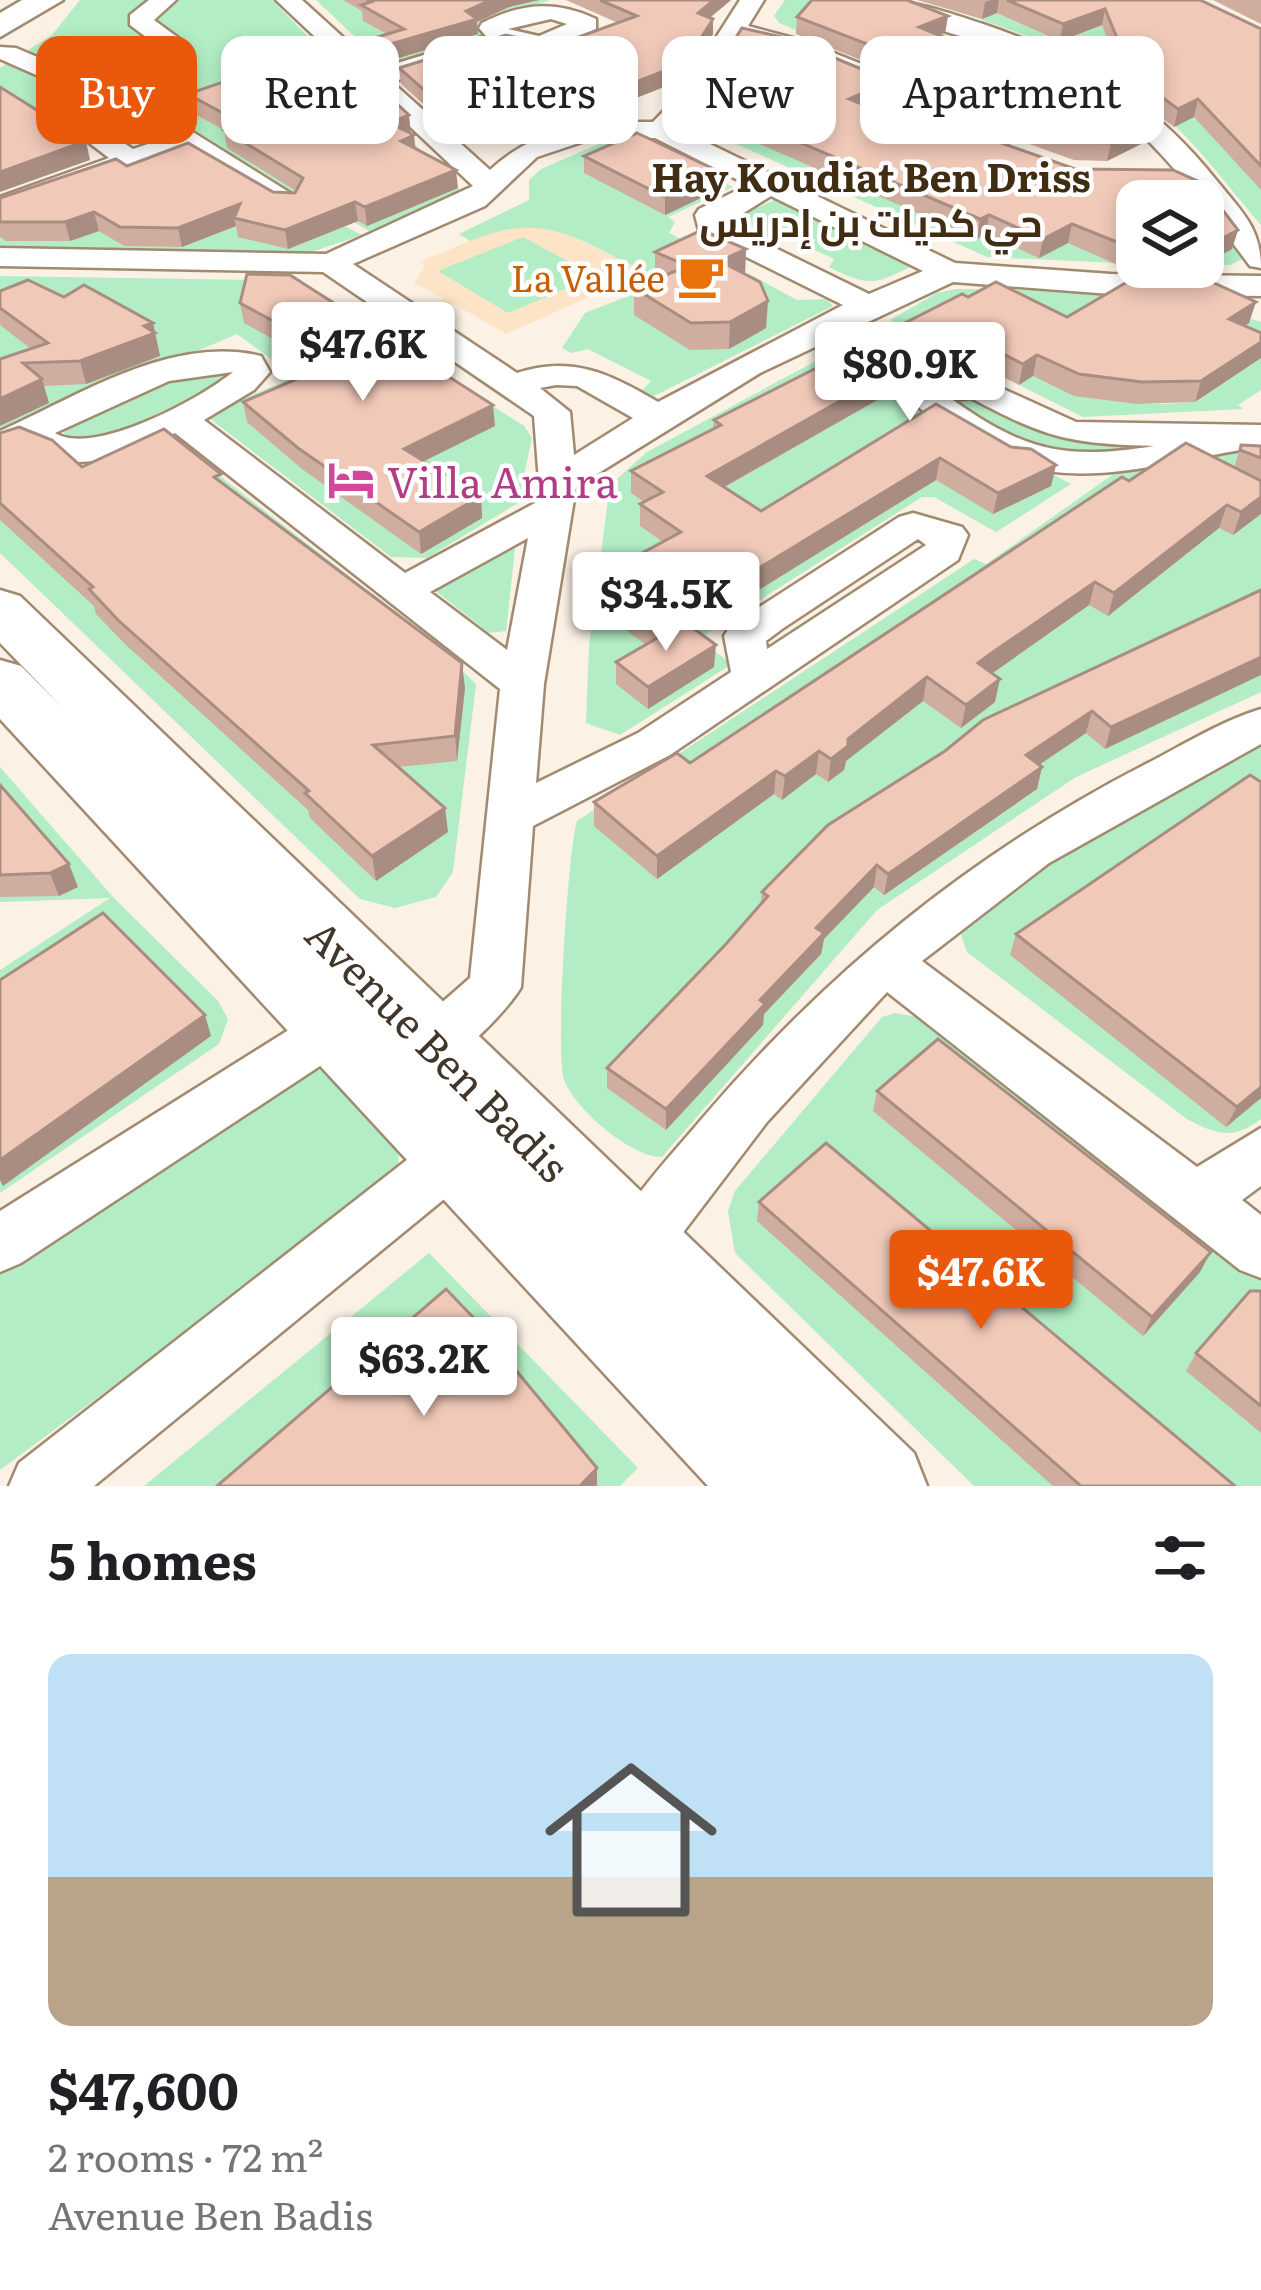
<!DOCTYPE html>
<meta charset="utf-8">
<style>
:root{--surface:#fff;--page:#f2f2f2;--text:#202124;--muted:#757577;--accent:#ea580c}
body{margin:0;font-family:Literata,Cairo,serif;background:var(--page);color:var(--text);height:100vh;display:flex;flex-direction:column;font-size:45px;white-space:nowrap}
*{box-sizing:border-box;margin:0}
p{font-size:39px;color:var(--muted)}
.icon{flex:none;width:66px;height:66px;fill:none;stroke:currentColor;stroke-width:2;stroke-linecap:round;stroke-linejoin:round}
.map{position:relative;height:1486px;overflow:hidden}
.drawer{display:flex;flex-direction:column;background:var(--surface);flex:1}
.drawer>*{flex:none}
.top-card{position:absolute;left:36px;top:36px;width:1191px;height:108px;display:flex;gap:24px}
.controls{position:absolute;left:1116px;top:180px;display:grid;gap:24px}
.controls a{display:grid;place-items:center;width:108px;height:108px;border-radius:24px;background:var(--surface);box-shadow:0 6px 18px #0003;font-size:60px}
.price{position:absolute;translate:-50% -102px;padding:0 27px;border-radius:12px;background:#fff;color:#222;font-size:39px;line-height:78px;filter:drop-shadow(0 3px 6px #0008)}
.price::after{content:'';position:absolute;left:50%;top:72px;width:36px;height:27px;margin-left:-18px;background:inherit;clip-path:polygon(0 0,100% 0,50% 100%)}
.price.active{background:var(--accent);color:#fff}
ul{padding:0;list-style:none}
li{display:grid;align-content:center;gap:24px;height:636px;padding:0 48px}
li span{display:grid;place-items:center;height:372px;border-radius:24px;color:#555}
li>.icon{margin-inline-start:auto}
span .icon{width:216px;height:216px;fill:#fffc;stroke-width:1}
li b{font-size:51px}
h2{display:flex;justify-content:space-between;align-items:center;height:144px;padding:0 48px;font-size:51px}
.chip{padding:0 42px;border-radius:24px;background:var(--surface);box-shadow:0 6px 18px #0003;font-size:42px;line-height:108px}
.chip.active{background:var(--accent);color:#fff}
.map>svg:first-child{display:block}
.built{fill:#fde4c7}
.green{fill:#b2edc5}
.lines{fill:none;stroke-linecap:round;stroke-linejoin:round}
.street-casing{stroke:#a18a6f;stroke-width:5}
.secondary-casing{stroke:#a18a6f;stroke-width:5}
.street{fill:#fff;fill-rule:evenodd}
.secondary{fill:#fff;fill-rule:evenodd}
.wall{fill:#cfad9f}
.shaded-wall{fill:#a98d82}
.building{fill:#f1c9b9;stroke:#a98d82;stroke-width:3}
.labels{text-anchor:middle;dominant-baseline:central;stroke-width:9;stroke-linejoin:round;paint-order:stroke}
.far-food-label{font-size:36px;fill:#c56008;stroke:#fff;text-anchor:end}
.far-quarter-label{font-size:39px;font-weight:bold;fill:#412d14;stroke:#fff}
.hotel-label{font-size:42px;fill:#b23c85;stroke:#fff;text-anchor:start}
.street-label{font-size:42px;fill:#40362a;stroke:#fff}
</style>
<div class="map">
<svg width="1261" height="1486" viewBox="0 0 1261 1486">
<rect width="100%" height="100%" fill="#fbf1e5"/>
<polygon class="built" points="550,226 646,272 506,334 454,304 437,303 444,299 414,283 425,266 419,262 504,227"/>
<g class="green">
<path d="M80,0H272L461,191L369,231L307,195L299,198L143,106C94,114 46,114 0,129V68L52,35Z"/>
<path d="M316,0H550L474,25L490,36C382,71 399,78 316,0Z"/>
<polygon points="785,0 879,0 854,13 1004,69 948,92 779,23 774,16"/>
<path d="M924,0H1157L1261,54V225C1226,184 1192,137 1149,102C1084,50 1001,27 924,0Z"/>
<polygon points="755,48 913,98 1044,171 1189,180 1245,258 1230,265 1203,264 1203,201 1137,201 1137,264 987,257 712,133 711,119"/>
<path d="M622,134L733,187L668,217L675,222L669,233L708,252L658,277C582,246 552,207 470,241L459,234L529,200V180L541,169Z"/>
<path d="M786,195L921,262C877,282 874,290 829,267L834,259L778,233L764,238L735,223L740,215Z"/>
<polygon points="301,203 362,235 305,254 0,246 0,216"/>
<polygon points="523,237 595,276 508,313 438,271"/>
<polygon points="749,274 797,300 827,299 833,306 654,396 642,390 651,381 588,349 571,353 562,348 585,313 664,282"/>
<polygon points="0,276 262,280 401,348 524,426 532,438 518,503 427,558 391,557 205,415 295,377 237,334 0,435"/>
<path d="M956,289L1170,292L1261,322V390L1238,405L1243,409L1083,417L1019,385L1033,376C1085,401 1142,409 1199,401L1166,385L997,370L890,320L937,293Z"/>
<polygon points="879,327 963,366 909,398 1071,484 996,532 934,497 922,497 698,639 732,664 620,735 586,723 589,645 610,485 647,452"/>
<polygon points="205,363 233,364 236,380 93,442 72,440 64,433 65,428"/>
<polygon points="959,390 1052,432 1207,440 1074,459 1027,450 947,396"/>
<polygon points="168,436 424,634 476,684 453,872 436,897 395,908 360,899 0,553 0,462 69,473"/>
<path d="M1261,446V692L1076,777L877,910L662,1157C632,1158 573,1108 564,1079C555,1056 568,849 577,821L974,559L986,564L1115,473Z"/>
<polygon points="516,540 506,631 489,633 437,592 438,584"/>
<path d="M1261,742V1119C1233,1140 1217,1135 1187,1119L967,952L961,935L967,919L1132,811Z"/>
<polygon points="0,767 113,897 218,1001 228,1019 219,1044 0,1193 0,970 110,898 0,902"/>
<polygon points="895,1013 934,1020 1261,1269 1261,1486 974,1486 735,1253 728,1211 735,1191 882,1017"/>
<polygon points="316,1068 338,1079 399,1149 398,1169 383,1186 0,1470 0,1265"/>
<polygon points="429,1253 638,1468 620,1486 144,1486"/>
</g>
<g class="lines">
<defs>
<g id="street">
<polygon points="149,0 176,0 154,20 188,45 188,55 170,55 130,25 130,15"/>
<path d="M276,0H302L378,69L486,36L479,28L482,23C521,3 556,0 596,19V29L551,49L506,46L392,82L490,170C536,127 591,121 653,122L680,94L740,0H764L748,26L804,41L919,87L950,117L1007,148L1003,154C961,164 929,117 899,98C854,70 791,53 740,39L717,76L798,111V123H778L708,92L677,128L955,263L1111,274L1261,276V296L1111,294L953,282L760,373L576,487L544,684L536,783L638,733L731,672L724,636L730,626L899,517L913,513L962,527L968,535L958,560L670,755L533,826L521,987C511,1006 456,1065 433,1065C426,1065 420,1061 414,1059L406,1043L414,1027L470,978L500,689L175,433C127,454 75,479 27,446L0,456V431C78,396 172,334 261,356L270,372L254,390L204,420L405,573L535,503L539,482L534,416L323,272L0,266V248L326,254L473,186ZM551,19L567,24L539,36L508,29ZM597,137L655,138L748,185L699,209L695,215L700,234L843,305L658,402C611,374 572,355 517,373L353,264L485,206L537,157ZM771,196L923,271L869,294L726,224ZM233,372C200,399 93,457 55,433L169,381ZM556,385L577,386L633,418L574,455L570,412L540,388ZM528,538L507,650L430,592ZM918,539L926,545L767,649L766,641L782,629Z"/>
<path d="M875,0C914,0 946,12 983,24C1080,57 1153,100 1217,181C1242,212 1261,228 1261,268L1250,266C1185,178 1127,98 1022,55C984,40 901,25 875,0Z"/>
<path d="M0,47L16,48L148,104L303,201L298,207H278L182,151L0,216V197L109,158L71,129L76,116L111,108L0,59ZM134,119L163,139L133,149L100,127Z"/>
<path d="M977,377L1076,422L1261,425V447C1158,461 1065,501 968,443C951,432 928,420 916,403L927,382ZM971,398C1046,438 1069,444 1154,446C1066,460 1026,452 953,400Z"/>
<path d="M1261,709V744L1049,863L922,961L1197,1167L1261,1128V1186L1242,1200L1261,1215V1278L1240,1270L887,992L767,1122L659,1264L638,1273L617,1264L608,1245C629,1199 668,1159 700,1121C828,971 971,854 1146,764C1183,745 1221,721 1261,709Z"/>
<polygon points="354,994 373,1001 380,1016 373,1031 21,1263 0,1272 0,1211 335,1001"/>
<polygon points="465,1109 485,1117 493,1134 476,1173 94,1486 9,1486 19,1463 435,1138 445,1117"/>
</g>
<g id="secondary">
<polygon points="22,0 63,0 0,37 0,13"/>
<polygon points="0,590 20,596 914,1453 927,1486 708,1486 0,719 0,660 21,666 64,709 0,643"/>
</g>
</defs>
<use href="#street" class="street-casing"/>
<use href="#secondary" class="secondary-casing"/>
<use href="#street" class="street"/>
<use href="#secondary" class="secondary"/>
</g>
<g class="wall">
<polygon points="343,0 539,0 509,7 477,22 478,34 379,64 370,55 368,40 387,34 363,21 362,11"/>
<polygon points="566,0 731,0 710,18 713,19 713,34 684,79 636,98 628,94 573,115 560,109 494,131 463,112 442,121 401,84 399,68 554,46 618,23"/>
<polygon points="917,0 1200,0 1261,29 1261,190 1194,117 1174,127 1104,74 1107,57 1113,54 1102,25 1060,41 997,13 982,19"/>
<polygon points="1213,0 1261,0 1261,24"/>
<polygon points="948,16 945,33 939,35 973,49 971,66 923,85 796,34 797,17"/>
<polygon points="742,28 786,38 891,81 888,99 869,107 927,130 945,123 1075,169 1173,170 1202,183 1238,230 1232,249 1203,265 1203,201 1137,201 1137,267 1199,267 1192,271 1129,270 1068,243 1039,258 986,234 977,239 732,132 733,114 749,97 779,109 798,106 724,74 724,56"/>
<polygon points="246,60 411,134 416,148 458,188 367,226 358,221 288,249 238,237 236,226 182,247 124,246 99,231 70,241 6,241 0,237 0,198 127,166 273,192 295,193 296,191 227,148 224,130 191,112 188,94 248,74"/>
<polygon points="988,110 1149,124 1145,142 1107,161 1074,160 985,128"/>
<polygon points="584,156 720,172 720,189 665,215 584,173"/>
<polygon points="746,249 745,274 766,328 729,349 690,350 634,315 634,288 656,279 655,278 655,252"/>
<polygon points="0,291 64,297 153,323 160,356 86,384 44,386 49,403 0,359 31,349 0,325"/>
<polygon points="968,297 1067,317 1249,323 1245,326 1195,402 1137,404 1074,396 1033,376 1019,385 958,354 725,487 761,511 936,404 1011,447 1056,465 1051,486 993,514 936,480 694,629 714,667 648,709 616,684 616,662 646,645 626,630 626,610 606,595 605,573 663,542 640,526 640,504 644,502 631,493 631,471 713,429 714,420"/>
<polygon points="240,303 495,426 424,461 481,496 482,518 421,554 302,469 247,422 243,402 324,367 244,323"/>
<polygon points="0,433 82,467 223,484 465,688 457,761 399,767 448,832 376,881 310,818 308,810 125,644 96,614 94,606 0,520"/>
<polygon points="1241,445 1261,446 1261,514 1233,535 1219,528 1108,616 1089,605 992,673 995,702 961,728 923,701 846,761 844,770 828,782 816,774 782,800 774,794 657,879 594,826 594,802 690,763 1129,481 1234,468"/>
<polygon points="1261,590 1105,749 1086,733 1039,765 1037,789 884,895 874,887 824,939 821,954 764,1014 763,1025 666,1130 607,1088 607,1068 726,944 760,905 762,892"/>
<polygon points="0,785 78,887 59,896 0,897"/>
<polygon points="1016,934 1261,1098 1226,1127 1010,955"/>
<polygon points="877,1091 1200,1272 1143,1336 873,1111"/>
<polygon points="759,1202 1235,1486 1053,1486 757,1221"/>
<polygon points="1261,1291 1261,1433 1186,1371 1196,1353"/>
</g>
<g class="shaded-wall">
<polygon points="491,0 539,0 509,7 477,22 478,34 379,64 377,48"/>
<polygon points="714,0 731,0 697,28 698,13"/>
<polygon points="991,0 999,0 997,13 982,19 985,2"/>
<polygon points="1105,9 1102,25 1060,41 1063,24"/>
<polygon points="948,16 945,33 916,44 919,27"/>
<polygon points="713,19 713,34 684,79 636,98 636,82"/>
<polygon points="973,49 971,66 923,85 926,67"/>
<polygon points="628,79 628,94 573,115 572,99"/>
<polygon points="891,81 888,99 847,117 849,99"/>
<polygon points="559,93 560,109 494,131 493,115"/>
<polygon points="461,96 463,112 442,121 441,105"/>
<polygon points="1198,99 1194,117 1174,127 1178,109"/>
<polygon points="409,115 411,134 390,123"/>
<polygon points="1149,124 1145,142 1107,161 1111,143"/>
<polygon points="414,135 416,154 401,141"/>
<polygon points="86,141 90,160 0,192 0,172"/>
<polygon points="456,170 458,188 367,226 365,207"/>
<polygon points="720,172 720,189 665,215 665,197"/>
<polygon points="355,202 358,221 288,249 285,230"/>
<polygon points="240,204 234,218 236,226 182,247 178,228"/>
<polygon points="94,212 99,231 70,241 65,222"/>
<polygon points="989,215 986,234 977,239 980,219"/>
<polygon points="1072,224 1068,243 1039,258 1043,239"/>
<polygon points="1238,230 1232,249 1203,265 1203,248"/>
<polygon points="746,249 745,275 720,261"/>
<polygon points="768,301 766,328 729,349 730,322"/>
<polygon points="1256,302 1249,323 1223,340 1229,319"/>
<polygon points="153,323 160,356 86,384 80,361"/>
<polygon points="961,333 958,354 706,497 707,476"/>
<polygon points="1261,342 1261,358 1195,402 1201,381"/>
<polygon points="1037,355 1033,376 1019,385 1023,364"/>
<polygon points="42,379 49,403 0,426 0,399"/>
<polygon points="493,405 495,426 406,470 404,449"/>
<polygon points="940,458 936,480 657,653 657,630"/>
<polygon points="1056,465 1051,486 993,514 998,493"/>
<polygon points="481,496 482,518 421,554 419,532"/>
<polygon points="1261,497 1261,514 1233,535 1241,512"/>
<polygon points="1227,505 1219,528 1108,616 1114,593"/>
<polygon points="1095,582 1089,605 973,687 978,663"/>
<polygon points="716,645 714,667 648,709 648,687"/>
<polygon points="1261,657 1261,675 1105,749 1111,727"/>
<polygon points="462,663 465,688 457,761 455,736"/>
<polygon points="927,677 923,701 846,761 844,770 828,782 831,759 848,739"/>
<polygon points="1000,679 995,702 961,728 966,705"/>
<polygon points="1092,711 1086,733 1021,777 1026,755"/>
<polygon points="819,751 816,774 782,800 785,776"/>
<polygon points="1042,767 1037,789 884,895 888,874"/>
<polygon points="776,771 774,794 657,879 657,856"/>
<polygon points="445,808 448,832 376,881 372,856"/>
<polygon points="69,864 78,887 59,896 50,873"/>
<polygon points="877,865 874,887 824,939 821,954 764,1014 763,1025 666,1130 666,1109 816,928"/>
<polygon points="205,1015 211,1036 3,1186 0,1180 0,1160"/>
<polygon points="1261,1087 1261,1098 1226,1127 1237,1107"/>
<polygon points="1211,1252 1200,1272 1143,1336 1152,1317"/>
<polygon points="597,1468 597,1486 580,1486"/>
</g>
<g class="building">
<polygon points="367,0 491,0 466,11 477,19 377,48 368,40 404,29 361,5 371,2"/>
<polygon points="600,0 714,0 698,13 713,19 685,63 636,82 628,79 572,99 559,93 493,115 461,96 441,105 399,68 506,35 554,46 637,16"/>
<polygon points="812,0 907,0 948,16 919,27 973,49 926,67 797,17"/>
<polygon points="1007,0 1200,0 1261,29 1261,166 1198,99 1178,109 1107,57 1122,50 1105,9 1063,24"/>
<polygon points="742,28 786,38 891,81 849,99 927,130 945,123 1075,169 1173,170 1202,183 1238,230 1203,248 1203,201 1137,201 1137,250 1072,224 1043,239 989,215 980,219 733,114 749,97 779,109 804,105 801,89 724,56"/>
<polygon points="309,39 336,48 409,115 390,123 414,135 401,141 456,170 365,207 355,202 285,230 234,218 240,204 178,228 120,227 94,212 65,222 0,222 0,198 116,159 127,166 188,143 273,192 295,193 303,178 224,130 241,123 188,94 264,68 246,60"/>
<polygon points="1080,68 1122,96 1149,124 1111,143 1077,142 988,110"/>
<polygon points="0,87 86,141 0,172"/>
<polygon points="637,133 720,172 665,197 584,156"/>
<polygon points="702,230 746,249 720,261 760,282 768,301 730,322 691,323 634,288 688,266 655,252"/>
<polygon points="247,274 290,275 493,405 404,449 481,496 419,532 298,448 243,402 343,359 240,303"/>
<polygon points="1134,278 1205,279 1256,302 1229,319 1261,333 1261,342 1201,381 1142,382 1079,374 1037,355 1023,364 961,333 707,476 761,511 936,404 1011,447 1031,449 1056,465 998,493 940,458 657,630 626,607 642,599 605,573 681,532 640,504 663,492 631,471 721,425 714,420 962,294 968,297 996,282 1067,317"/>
<polygon points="28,280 64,297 84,285 153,323 144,326 155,333 80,361 23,363 42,379 0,399 0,359 48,343 0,308 0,291"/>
<polygon points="19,427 52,440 82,467 164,429 221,474 214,477 462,663 455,736 373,745 445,808 372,856 305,793 309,791 118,620 89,589 93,587 0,503 0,433"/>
<polygon points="1186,443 1261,481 1261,497 1241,512 1227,505 1114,593 1095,582 993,652 978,663 1000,679 966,705 927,677 848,739 848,746 831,759 819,751 785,776 776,771 657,856 594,802 677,753 690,763 1122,477 1129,481"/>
<polygon points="1241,445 1261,446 1261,458 1240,450"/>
<polygon points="1261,590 1261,657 1111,727 1092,711 1026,755 1042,767 888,874 877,865 816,928 824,933 760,1000 765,1004 666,1109 607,1068 726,944 768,896 762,892 828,825 945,751 983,720"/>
<polygon points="685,622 716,645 648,687 616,662"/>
<polygon points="1250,775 1261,782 1261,1087 1237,1107 1016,934"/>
<polygon points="0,785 69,864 50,873 0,875"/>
<polygon points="103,913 205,1015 0,1160 0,980"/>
<polygon points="938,1039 1211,1252 1152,1317 877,1091"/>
<polygon points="826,1143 1235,1486 1081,1486 759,1202"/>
<polygon points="446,1289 513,1359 509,1362 597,1468 580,1486 217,1486"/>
<polygon points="1250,1291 1261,1291 1261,1406 1196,1353"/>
</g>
<defs>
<symbol id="cafe-bare" viewBox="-9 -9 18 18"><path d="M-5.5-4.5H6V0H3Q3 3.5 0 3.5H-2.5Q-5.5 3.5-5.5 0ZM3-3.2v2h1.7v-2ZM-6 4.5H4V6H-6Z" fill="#e8710a" stroke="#fff" stroke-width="2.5" paint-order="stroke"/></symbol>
<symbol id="hotel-bare" viewBox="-9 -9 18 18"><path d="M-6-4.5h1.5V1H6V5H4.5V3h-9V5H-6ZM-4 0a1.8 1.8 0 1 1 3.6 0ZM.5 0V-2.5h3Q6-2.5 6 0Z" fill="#d1479c" stroke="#fff" stroke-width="2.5" paint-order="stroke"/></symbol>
</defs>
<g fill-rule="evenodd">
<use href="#cafe-bare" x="668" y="243" width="66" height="66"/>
<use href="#hotel-bare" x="318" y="447" width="66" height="66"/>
</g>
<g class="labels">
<g class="far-food-label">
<text x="665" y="276">La Vallée</text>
</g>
<g class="far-quarter-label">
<text x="871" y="175">Hay Koudiat Ben Driss<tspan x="871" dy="45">حي كديات بن إدريس</tspan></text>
</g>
<g class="hotel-label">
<text x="387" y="480">Villa Amira</text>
</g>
<g class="street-label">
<text transform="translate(439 1049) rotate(45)">Avenue Ben Badis</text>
</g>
</g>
</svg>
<div class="controls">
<a><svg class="icon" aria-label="layers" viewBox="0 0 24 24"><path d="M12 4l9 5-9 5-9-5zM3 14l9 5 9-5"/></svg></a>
</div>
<b class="price" style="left:363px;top:404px">$47.6K</b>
<b class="price" style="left:910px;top:424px">$80.9K</b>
<b class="price" style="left:666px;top:654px">$34.5K</b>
<b class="price active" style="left:981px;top:1332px">$47.6K</b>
<b class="price" style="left:424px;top:1419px">$63.2K</b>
<div class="top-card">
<a class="chip active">Buy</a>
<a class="chip">Rent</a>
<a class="chip">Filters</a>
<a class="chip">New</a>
<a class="chip">Apartment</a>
</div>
</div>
<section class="drawer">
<h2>5 homes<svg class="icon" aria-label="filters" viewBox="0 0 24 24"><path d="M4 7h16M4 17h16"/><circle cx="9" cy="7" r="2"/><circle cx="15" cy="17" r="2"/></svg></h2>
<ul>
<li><span style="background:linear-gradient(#bfe0f5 60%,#b9a48a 0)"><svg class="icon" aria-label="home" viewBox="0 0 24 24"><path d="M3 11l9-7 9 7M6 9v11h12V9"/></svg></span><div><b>$47,600</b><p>2 rooms · 72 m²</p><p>Avenue Ben Badis</p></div></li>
</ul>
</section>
